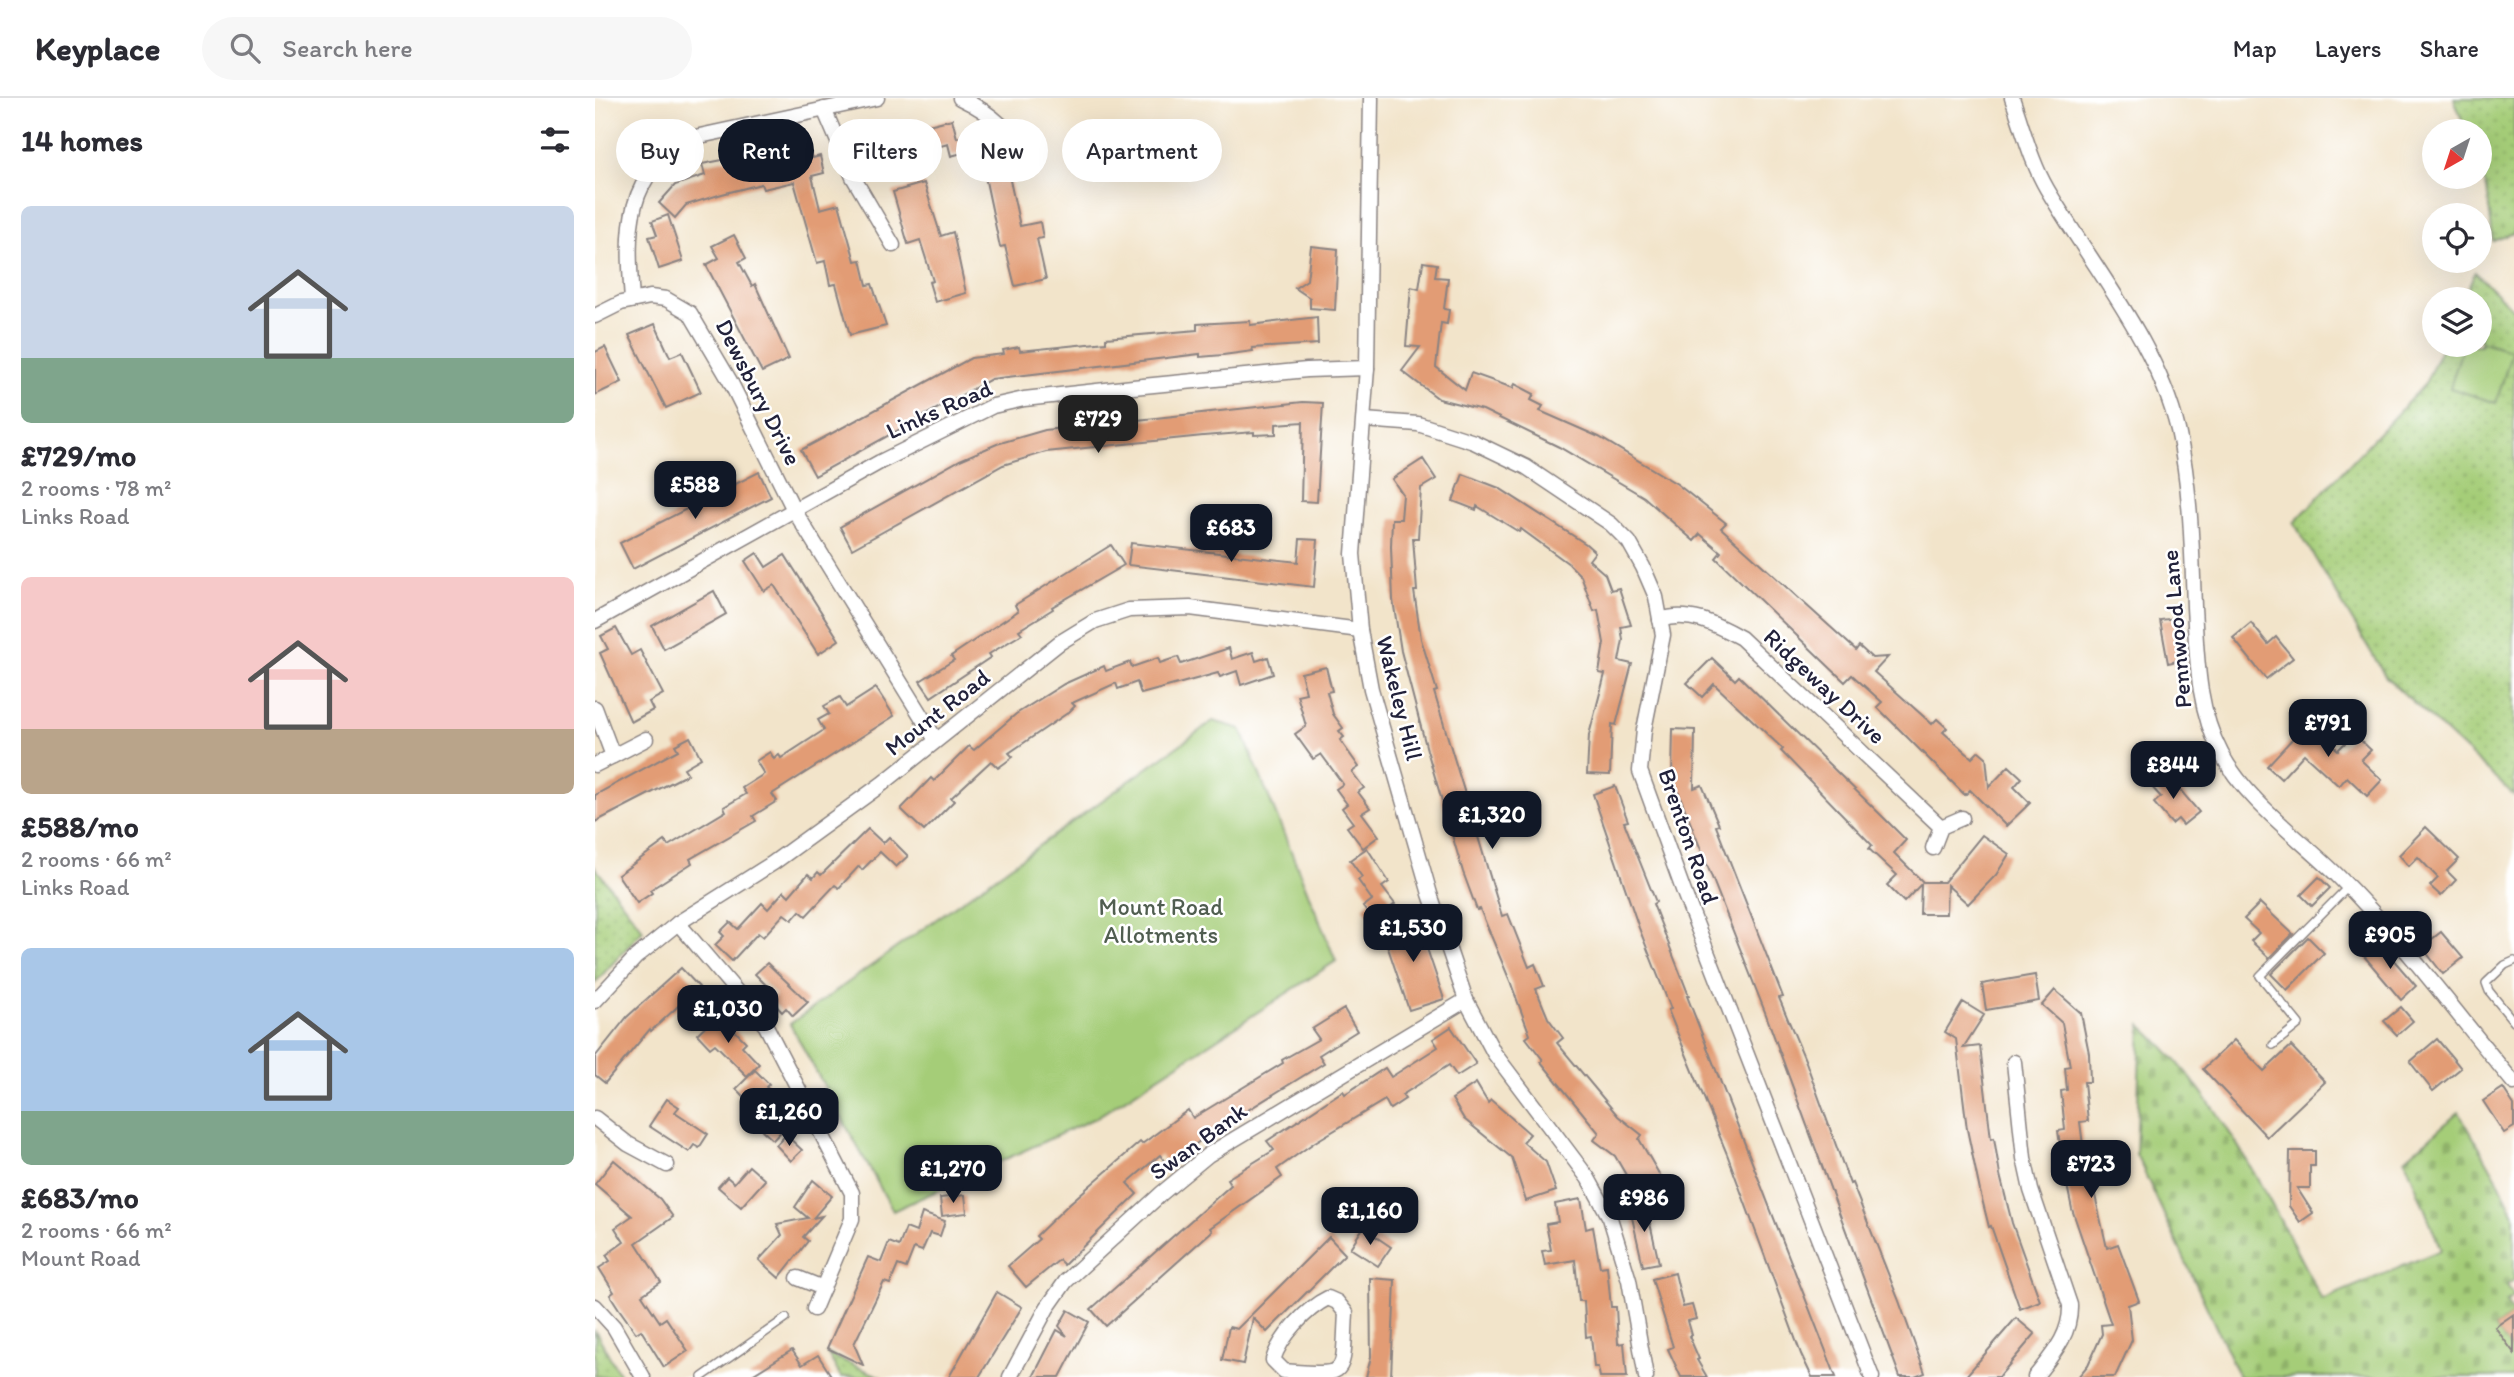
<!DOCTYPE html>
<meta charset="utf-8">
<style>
:root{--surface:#fff;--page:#f7f7f7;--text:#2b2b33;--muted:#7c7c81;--line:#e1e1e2;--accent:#111827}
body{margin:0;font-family:Itim,sans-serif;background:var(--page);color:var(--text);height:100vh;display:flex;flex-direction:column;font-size:26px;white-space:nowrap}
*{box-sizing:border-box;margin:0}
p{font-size:23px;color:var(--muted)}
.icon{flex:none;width:38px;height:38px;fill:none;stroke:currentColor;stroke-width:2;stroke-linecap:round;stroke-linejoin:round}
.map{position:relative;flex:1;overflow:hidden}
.panel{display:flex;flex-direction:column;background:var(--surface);width:595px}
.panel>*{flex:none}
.top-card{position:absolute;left:21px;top:21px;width:665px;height:63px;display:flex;gap:14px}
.needle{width:46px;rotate:219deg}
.controls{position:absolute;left:1827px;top:21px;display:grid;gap:14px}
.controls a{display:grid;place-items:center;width:70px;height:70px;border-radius:50%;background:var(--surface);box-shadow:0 7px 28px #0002;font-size:35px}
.price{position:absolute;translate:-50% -60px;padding:0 16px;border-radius:14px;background:var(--accent);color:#fff;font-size:23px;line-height:46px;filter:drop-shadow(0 2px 4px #0008)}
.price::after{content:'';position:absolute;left:50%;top:42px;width:21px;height:16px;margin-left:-10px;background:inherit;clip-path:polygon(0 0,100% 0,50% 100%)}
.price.current{background:#222;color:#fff}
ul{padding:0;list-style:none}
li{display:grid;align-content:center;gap:14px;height:371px;padding:0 21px}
li span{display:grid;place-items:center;height:217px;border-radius:10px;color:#555}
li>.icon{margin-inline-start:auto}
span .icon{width:126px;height:126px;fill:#fffc;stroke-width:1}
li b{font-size:30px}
h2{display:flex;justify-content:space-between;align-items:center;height:84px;padding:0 21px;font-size:30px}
.pill{padding:0 24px;border-radius:32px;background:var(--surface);box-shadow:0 7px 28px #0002;font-size:24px;line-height:63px}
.pill.current{background:var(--accent);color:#fff}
header{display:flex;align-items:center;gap:42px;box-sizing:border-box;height:98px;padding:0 35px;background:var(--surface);border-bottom:2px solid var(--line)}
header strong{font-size:33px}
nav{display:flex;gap:38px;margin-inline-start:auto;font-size:24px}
.search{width:490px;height:63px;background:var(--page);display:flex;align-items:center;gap:18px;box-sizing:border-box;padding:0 24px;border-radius:38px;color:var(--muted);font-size:26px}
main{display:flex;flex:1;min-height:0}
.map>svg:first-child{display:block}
.grass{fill:url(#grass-dots);stroke:#64785a;stroke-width:2}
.cemetery{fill:url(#cemetery-stones);stroke:#64785a;stroke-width:2}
.garden{fill:#a5cd78;stroke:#64785a;stroke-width:2}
.building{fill:#e29c75}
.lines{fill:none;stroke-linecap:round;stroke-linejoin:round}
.lane-casing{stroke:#8a8382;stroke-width:10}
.street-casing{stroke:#8a8382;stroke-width:17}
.lane{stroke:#fff;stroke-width:7}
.street{stroke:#fff;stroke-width:14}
.labels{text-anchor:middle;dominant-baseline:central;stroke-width:5;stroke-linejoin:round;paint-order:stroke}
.street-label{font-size:24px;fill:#22223b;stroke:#fff}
.park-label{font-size:24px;fill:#505e50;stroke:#fff}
</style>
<header>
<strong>Keyplace</strong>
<div class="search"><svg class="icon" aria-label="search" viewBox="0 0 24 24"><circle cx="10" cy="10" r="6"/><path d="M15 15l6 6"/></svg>Search here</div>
<nav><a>Map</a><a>Layers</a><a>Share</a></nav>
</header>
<main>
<section class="panel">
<h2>14 homes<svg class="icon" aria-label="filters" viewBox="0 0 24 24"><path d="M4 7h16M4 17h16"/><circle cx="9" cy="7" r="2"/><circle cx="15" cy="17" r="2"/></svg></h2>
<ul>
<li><span style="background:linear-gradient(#c9d6e8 70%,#7fa58c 0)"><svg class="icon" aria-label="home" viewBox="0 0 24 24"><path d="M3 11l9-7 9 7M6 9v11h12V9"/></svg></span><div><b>£729/mo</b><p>2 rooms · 78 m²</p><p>Links Road</p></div></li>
<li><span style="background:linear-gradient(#f6c9c9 70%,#b9a48a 0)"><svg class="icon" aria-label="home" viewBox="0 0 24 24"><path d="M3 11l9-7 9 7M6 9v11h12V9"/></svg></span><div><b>£588/mo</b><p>2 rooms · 66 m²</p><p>Links Road</p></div></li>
<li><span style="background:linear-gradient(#a9c7e8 75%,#7fa58c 0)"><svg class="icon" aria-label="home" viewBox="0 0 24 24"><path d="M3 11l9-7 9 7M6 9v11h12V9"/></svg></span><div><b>£683/mo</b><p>2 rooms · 66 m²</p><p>Mount Road</p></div></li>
</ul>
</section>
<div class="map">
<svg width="1919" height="1279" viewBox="0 0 1919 1279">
<defs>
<pattern id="grass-dots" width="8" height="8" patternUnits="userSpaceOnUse" patternTransform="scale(1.75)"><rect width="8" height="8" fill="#a5cd78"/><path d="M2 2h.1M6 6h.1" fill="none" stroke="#8eb069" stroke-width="1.8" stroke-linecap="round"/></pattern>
<pattern id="cemetery-stones" width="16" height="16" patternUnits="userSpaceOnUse" patternTransform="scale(1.75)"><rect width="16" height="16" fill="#a5cd78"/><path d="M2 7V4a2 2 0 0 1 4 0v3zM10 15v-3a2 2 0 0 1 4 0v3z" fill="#8eb069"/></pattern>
</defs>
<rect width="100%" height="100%" fill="#fff"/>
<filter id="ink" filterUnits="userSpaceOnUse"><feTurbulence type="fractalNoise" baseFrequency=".0143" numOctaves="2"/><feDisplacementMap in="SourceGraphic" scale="14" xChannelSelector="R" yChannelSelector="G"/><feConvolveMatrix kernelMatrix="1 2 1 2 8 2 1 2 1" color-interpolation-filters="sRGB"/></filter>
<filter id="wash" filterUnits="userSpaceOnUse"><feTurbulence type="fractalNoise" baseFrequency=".00686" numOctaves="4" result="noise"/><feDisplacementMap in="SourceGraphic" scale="28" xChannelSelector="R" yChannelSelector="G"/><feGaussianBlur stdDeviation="1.57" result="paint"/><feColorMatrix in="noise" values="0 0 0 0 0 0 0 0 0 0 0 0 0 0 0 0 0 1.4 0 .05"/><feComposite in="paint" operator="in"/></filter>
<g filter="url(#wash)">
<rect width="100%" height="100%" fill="#f2e4ca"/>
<g class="grass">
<polygon points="1859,0 1919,0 1919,135 1898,143 1892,91 1885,72 1885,33 1871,33"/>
<polygon points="1880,174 1919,212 1919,697 1791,579 1699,425 1830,286 1848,247 1885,247 1885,201 1868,201"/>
<polygon points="0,769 48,832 0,885"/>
<polygon points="0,1233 1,1234 26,1279 0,1279"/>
<polygon points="233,1256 286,1279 246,1279"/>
</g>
<path class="cemetery" d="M1546,927C1627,1000 1677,1107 1727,1202L1846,1152L1810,1061L1864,1014L1905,1086L1919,1117V1182L1912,1187L1919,1198L1911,1204L1919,1216L1900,1229L1919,1255V1279H1644L1541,1056Z"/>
<g class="garden">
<polygon points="1885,243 1917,253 1901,305 1855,290 1868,247 1885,247"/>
<polygon points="618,623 646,631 741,863 502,1019 298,1113 195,926"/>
</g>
<g id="blocks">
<g class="building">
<polygon points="357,21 362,40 383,35 386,50 356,58 353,46 266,69 257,34 307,23 310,33"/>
<polygon points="213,46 218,60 225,58 229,75 217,78 225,111 244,106 260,163 266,162 272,187 277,186 291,228 255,237 241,186 235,187 230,163 222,165 199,84 168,91 166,86 127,96 91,107 80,120 64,105 80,87 110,77 107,66 178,52 179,56"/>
<polygon points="411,64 425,128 445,124 448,140 442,141 451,181 420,188 410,148 405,149 388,69"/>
<polygon points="329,85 346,138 358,134 371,195 340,204 334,184 338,183 325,142 313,146 298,94"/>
<polygon points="73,117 88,163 64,171 54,139 62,137 57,123"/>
<polygon points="139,137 151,160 144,164 157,188 160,186 194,261 167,274 111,167 124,160 117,148"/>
<polygon points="716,148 743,151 740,212 715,210 715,200 700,190 712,182"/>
<polygon points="828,164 842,166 840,179 853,180 849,211 854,212 852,226 846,225 841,269 870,292 876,275 918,290 920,286 939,296 936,302 948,308 945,313 1004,339 1082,386 1131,425 1126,430 1261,552 1264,548 1277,560 1293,559 1279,574 1337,626 1342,621 1352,630 1348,634 1377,660 1384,653 1391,659 1394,689 1414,668 1427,680 1419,689 1435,705 1411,728 1375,692 1370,697 1282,609 1287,604 1257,577 1250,584 1121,460 1126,454 1105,436 1099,443 1049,399 964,349 888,312 844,301 807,273 825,249 811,248 816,189 824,191"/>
<polygon points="722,219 723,246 657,250 658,253 628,257 605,259 605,256 396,281 220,378 206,352 376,260 409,256 408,252 424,249 425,253 473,248 511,244 511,240 602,232 602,226 655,223 655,227"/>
<polygon points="60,226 75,259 87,254 106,294 71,310 34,237"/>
<polygon points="10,249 27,284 0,297 0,254"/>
<polygon points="708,304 728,305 722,404 706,403 708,324 681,326 681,336 659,337 659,334 608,338 451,354 408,367 257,451 245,429 365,362 402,346 450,332"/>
<polygon points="828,361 841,381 826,390 823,440 818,440 822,493 819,493 826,541 842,593 839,594 907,818 913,816 934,869 940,866 949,888 941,891 953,920 968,940 962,945 1023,1018 1047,1037 1044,1041 1067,1081 1042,1096 1020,1058 999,1042 1004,1035 946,964 948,962 931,940 935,937 915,883 885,811 882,812 868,774 832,652 806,553 798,502 796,449 797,421 806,421 808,397 797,381"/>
<polygon points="164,374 176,399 38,471 25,445"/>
<polygon points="868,376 904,390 991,446 1000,454 994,462 1010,476 1016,492 1024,490 1036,527 1026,529 1028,542 1024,563 1037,566 1021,627 1017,626 1015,677 992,676 994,637 1010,576 1004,575 1009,545 1003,512 999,513 986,478 974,466 926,431 924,434 882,408 881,412 858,403"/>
<polygon points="705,441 723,442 719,489 533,467 536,445 703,464"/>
<polygon points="516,447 529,467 457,509 458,511 424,532 427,536 394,556 396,559 336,599 325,583 359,562 356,558 423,513 420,507"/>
<polygon points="162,455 171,469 190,457 244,542 223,556 179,487 169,493 150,463"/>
<polygon points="119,493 131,516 69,551 57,528"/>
<polygon points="1581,520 1587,562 1573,565 1565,522"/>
<polygon points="1656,525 1673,546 1681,539 1698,560 1671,581 1638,540"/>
<polygon points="21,530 36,557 45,552 68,596 54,604 58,612 36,624 5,555 13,551 6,538"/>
<polygon points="634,550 637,561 658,554 661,563 673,559 678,576 646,587 642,573 625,579 623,575 546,596 542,584 523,591 521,585 477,605 480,608 474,614 414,655 418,659 403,670 396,663 356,700 359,703 329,733 306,711 336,680 339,683 374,648 379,652 421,616 469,586 509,568 511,573 535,564 537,569 563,560 565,565 583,559 586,566"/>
<polygon points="1117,560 1140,582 1144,578 1291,722 1311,742 1299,755 1328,784 1349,784 1387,737 1414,756 1401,777 1373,806 1352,787 1351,816 1325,816 1326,786 1309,804 1292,787 1302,777 1274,751 1277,747 1186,653 1188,651 1119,586 1107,599 1092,585"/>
<polygon points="731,569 737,593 732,594 738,616 748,630 744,633 749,639 745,642 764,669 757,674 769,690 763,694 775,710 767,715 784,738 768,750 752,729 758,725 747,710 752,706 741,691 748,686 726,656 718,661 700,636 711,628 702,597 711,595 706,575"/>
<polygon points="281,590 299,618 177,696 182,703 158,718 161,723 95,761 97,765 55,792 57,795 42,805 23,777 70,743 73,748 131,713 129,709 151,696 147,690 169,676 161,663 175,654 179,661 184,657 186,660 229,632 223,622 234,616 229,608 245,599 251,609"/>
<polygon points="1713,624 1743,652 1759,636 1776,652 1766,662 1787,682 1772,698 1752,679 1744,688 1709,656 1686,681 1672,668"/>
<polygon points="1078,631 1100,632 1099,690 1107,687 1124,727 1121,728 1188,899 1184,900 1211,964 1255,1086 1257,1085 1304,1203 1330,1275 1320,1279 1305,1279 1170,914 1077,678"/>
<polygon points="95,639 106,660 89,670 93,676 0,724 0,697 83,652 80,647"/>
<polygon points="1570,674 1604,714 1588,727 1583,721 1577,726 1559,705 1566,699 1555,687"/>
<polygon points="1020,688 1033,723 1029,724 1061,804 1058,806 1094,898 1092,898 1241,1279 1217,1279 1206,1256 1132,1056 1073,912 1076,911 1044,830 998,696"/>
<polygon points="1831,729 1864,761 1852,773 1861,782 1846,798 1835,788 1843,780 1823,759 1814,768 1804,757"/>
<polygon points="273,731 288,745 294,739 313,758 301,769 285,754 267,772 264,768 244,790 240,787 211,818 205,813 197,822 189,816 168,839 163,835 137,863 120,847 129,838 125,834 135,824 143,831 167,805 173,811 189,793 194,798 213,776 218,780 223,774 226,777"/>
<polygon points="772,750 794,784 787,789 800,806 779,823 768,809 777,802 763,782 767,779 755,762"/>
<polygon points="1724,779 1735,790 1717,808 1706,797"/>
<polygon points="1665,805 1698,836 1674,860 1656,843 1664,835 1649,821"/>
<polygon points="822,821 849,901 814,912 787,832"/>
<polygon points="1846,834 1868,860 1848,876 1827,849"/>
<polygon points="1713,839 1729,855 1692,892 1676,876"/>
<polygon points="1784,845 1821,888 1806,902 1769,858"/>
<polygon points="172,865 213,904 198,918 191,910 187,914 175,901 181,897 160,876"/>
<polygon points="86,870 104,889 56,933 55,931 10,985 0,977 0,959 32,919"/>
<polygon points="1440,877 1444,903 1391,912 1387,886"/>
<polygon points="1460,892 1486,915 1494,955 1495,984 1489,984 1493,1023 1485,1024 1491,1071 1494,1071 1512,1150 1523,1146 1544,1203 1533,1207 1537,1242 1520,1279 1483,1279 1493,1267 1507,1236 1506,1227 1516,1226 1477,1111 1468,1068 1463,1033 1470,1032 1466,993 1472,992 1470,969 1475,968 1467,925 1447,907"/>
<polygon points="1368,904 1389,917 1368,950 1385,948 1396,1041 1399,1040 1405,1077 1417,1125 1445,1203 1425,1211 1396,1128 1394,1129 1385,1093 1372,1031 1361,941 1350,934"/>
<polygon points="1806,909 1818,923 1802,937 1789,923"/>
<polygon points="749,911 762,933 724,957 729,965 611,1038 573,1068 565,1057 532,1085 542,1096 469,1167 464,1162 431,1189 413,1168 444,1141 441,1138 475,1105 545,1044 547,1046 593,1012 598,1020 688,965 687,962 724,941 717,931"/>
<polygon points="121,918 137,935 139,932 151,944 147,948 164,966 152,978 120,946 115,950 102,936"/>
<polygon points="856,929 881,966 862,978 854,967 807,997 810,1001 795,1011 790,1002 720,1044 682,1071 687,1079 615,1130 617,1133 511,1228 496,1211 636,1087 632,1081 679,1052 672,1043 748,993 750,996 790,970 796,979 843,949 838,941"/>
<polygon points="1842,941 1866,970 1838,993 1815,964"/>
<polygon points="1639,942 1669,973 1696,948 1730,984 1672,1039 1608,971"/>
<polygon points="160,972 174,986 171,989 180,997 178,1000 183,1008 197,1022 178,1042 167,1032 172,1027 155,1011 158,1008 141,991"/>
<polygon points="881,985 893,1005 896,1002 935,1036 928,1044 951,1064 961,1093 931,1103 917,1060 869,1021 857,1001"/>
<polygon points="1908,990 1919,1007 1919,1029 1909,1035 1888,1003"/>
<polygon points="72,1001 84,1009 80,1014 113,1036 104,1050 99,1047 94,1054 54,1028"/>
<polygon points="191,1037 207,1052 196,1063 181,1047"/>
<polygon points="1695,1053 1720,1053 1720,1068 1715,1068 1715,1090 1702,1090 1718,1115 1705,1124 1694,1108"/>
<polygon points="19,1062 65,1101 78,1119 41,1145 66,1184 47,1197 65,1224 71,1220 93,1253 69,1269 46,1232 41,1235 24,1211 15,1197 19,1194 4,1170 15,1163 11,1157 29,1144 20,1130 37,1118 0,1086"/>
<polygon points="154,1068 170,1082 146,1109 123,1089 132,1079 139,1085"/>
<polygon points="218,1082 237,1098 218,1120 227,1118 208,1139 213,1143 184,1180 164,1162 187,1137 182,1126 213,1120 200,1109"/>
<polygon points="370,1097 372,1115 347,1118 345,1100"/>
<polygon points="986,1101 991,1131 998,1129 1005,1169 1012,1168 1016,1209 1021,1209 1023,1246 1029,1245 1032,1279 1005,1279 1003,1269 999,1269 996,1238 991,1239 989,1203 984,1203 980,1162 950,1167 947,1153 956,1152 951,1126 963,1124 960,1106"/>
<polygon points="1050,1103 1064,1165 1048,1168 1034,1106"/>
<polygon points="327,1115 350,1123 345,1138 335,1135 327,1153 319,1150 311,1170 303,1167 295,1186 289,1184 259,1246 268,1267 232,1250 273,1159 286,1164 294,1144 304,1148 311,1130 321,1134"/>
<polygon points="768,1130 796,1149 783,1168 755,1150"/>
<polygon points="734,1139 750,1156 672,1234 658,1220 648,1266 627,1262 634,1229 642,1231"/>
<polygon points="1080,1175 1088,1209 1097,1207 1101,1221 1093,1223 1097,1237 1094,1238 1104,1261 1102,1262 1112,1279 1086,1279 1073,1251 1078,1249 1057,1181"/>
<polygon points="775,1180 800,1182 796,1279 771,1279 776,1259"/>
<polygon points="402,1194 427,1209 384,1279 354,1279"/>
<polygon points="473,1212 494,1224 465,1279 438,1279 462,1232 472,1238 464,1228"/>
<polygon points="1919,1216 1919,1255 1900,1229"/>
<polygon points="1421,1220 1440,1236 1408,1274 1404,1279 1370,1279"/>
<polygon points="197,1252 207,1267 223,1257 237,1279 154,1279"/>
</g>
</g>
</g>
<g filter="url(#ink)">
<use href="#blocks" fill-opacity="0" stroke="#8a8382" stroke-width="2"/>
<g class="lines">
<defs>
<g id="lane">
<polyline points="1919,863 1910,867 1891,885 1894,893 1919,924"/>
<polyline points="1678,947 1704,926 1665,878 1753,789"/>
<polyline points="107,1279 191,1220"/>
</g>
<g id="street">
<path d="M365,0C397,15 420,35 433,67"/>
<polyline points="776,0 772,270 758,456 765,532 776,591 835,796 871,902 899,955 993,1080 1015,1120 1034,1182 1051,1279"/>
<path d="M1417,0C1428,30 1436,64 1452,91C1497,168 1562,244 1583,332C1596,390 1597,451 1599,509C1602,559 1602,610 1626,655C1650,702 1707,742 1744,779C1808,843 1861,915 1919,985"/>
<polyline points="229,11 258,79 298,147"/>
<path d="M37,202C32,133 28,74 100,39L282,0"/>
<polyline points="0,218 26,205 55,199 71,201 95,215 135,283 199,412 341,642"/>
<polyline points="769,322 823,326 879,344 931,369 1016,426 1034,444 1048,469 1061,499 1068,537 1049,632 1045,673 1090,797 1277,1279"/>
<path d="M1065,522C1093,512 1121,526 1146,540L1346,729"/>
<polyline points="0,523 285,364 398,308 429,301 538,289 712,272 772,270"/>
<polyline points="0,610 18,658 0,667"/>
<polyline points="18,658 51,641"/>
<polyline points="1338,750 1346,729 1367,720"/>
<polyline points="83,825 171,928 257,1095 257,1121 219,1211"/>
<polyline points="0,903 41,859 83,825 178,765 287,686 464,545 500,523 534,512 595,510 765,532"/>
<path d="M1419,964L1429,1060L1436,1092L1475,1207C1476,1237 1458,1256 1440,1279"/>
<polyline points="0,1020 33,1046 72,1067"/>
<polyline points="203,1180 228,1190"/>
<path d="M733,1200L742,1204L751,1215C747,1279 756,1278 689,1273L678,1262C685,1239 712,1210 733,1200Z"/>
<polyline points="0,1208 19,1229 48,1279"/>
<polyline points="415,1279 452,1210 471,1183 567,1095 613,1057 871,902"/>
</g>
</defs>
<use href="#lane" class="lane-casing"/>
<use href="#street" class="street-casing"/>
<use href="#lane" class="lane"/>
<use href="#street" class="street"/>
</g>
</g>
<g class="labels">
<g class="street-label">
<text transform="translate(164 294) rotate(63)">Dewsbury Drive</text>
<text transform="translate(344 311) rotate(-24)">Links Road</text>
<text transform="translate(1581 531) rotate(-95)">Pennwood Lane</text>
<text transform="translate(1230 588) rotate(43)">Ridgeway Drive</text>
<text transform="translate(805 600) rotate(76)">Wakeley Hill</text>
<text transform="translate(342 614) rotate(-38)">Mount Road</text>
<text transform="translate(1094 738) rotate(71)">Brenton Road</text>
<text transform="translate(603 1043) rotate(-36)">Swan Bank</text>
</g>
<g class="park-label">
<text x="566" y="808">Mount Road<tspan x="566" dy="28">Allotments</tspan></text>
</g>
</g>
</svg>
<div class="controls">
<a><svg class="needle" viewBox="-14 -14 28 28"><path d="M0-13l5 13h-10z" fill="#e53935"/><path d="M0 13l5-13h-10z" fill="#7c7c81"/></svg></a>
<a><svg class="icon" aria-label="locate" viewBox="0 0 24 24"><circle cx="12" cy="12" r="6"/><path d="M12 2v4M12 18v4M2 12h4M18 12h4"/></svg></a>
<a><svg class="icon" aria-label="layers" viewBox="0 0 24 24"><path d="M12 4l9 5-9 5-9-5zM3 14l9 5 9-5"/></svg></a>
</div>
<b class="price current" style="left:503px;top:357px">£729</b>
<b class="price" style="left:100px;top:423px">£588</b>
<b class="price" style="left:636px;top:466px">£683</b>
<b class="price" style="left:1733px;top:661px">£791</b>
<b class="price" style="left:1578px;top:703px">£844</b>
<b class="price" style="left:897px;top:753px">£1,320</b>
<b class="price" style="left:818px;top:866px">£1,530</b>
<b class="price" style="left:1795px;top:873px">£905</b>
<b class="price" style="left:133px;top:947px">£1,030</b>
<b class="price" style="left:194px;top:1050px">£1,260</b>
<b class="price" style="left:1496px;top:1102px">£723</b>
<b class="price" style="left:358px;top:1107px">£1,270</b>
<b class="price" style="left:1049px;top:1136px">£986</b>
<b class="price" style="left:775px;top:1149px">£1,160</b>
<div class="top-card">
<a class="pill">Buy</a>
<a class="pill current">Rent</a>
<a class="pill">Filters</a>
<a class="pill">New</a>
<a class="pill">Apartment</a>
</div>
</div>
</main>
